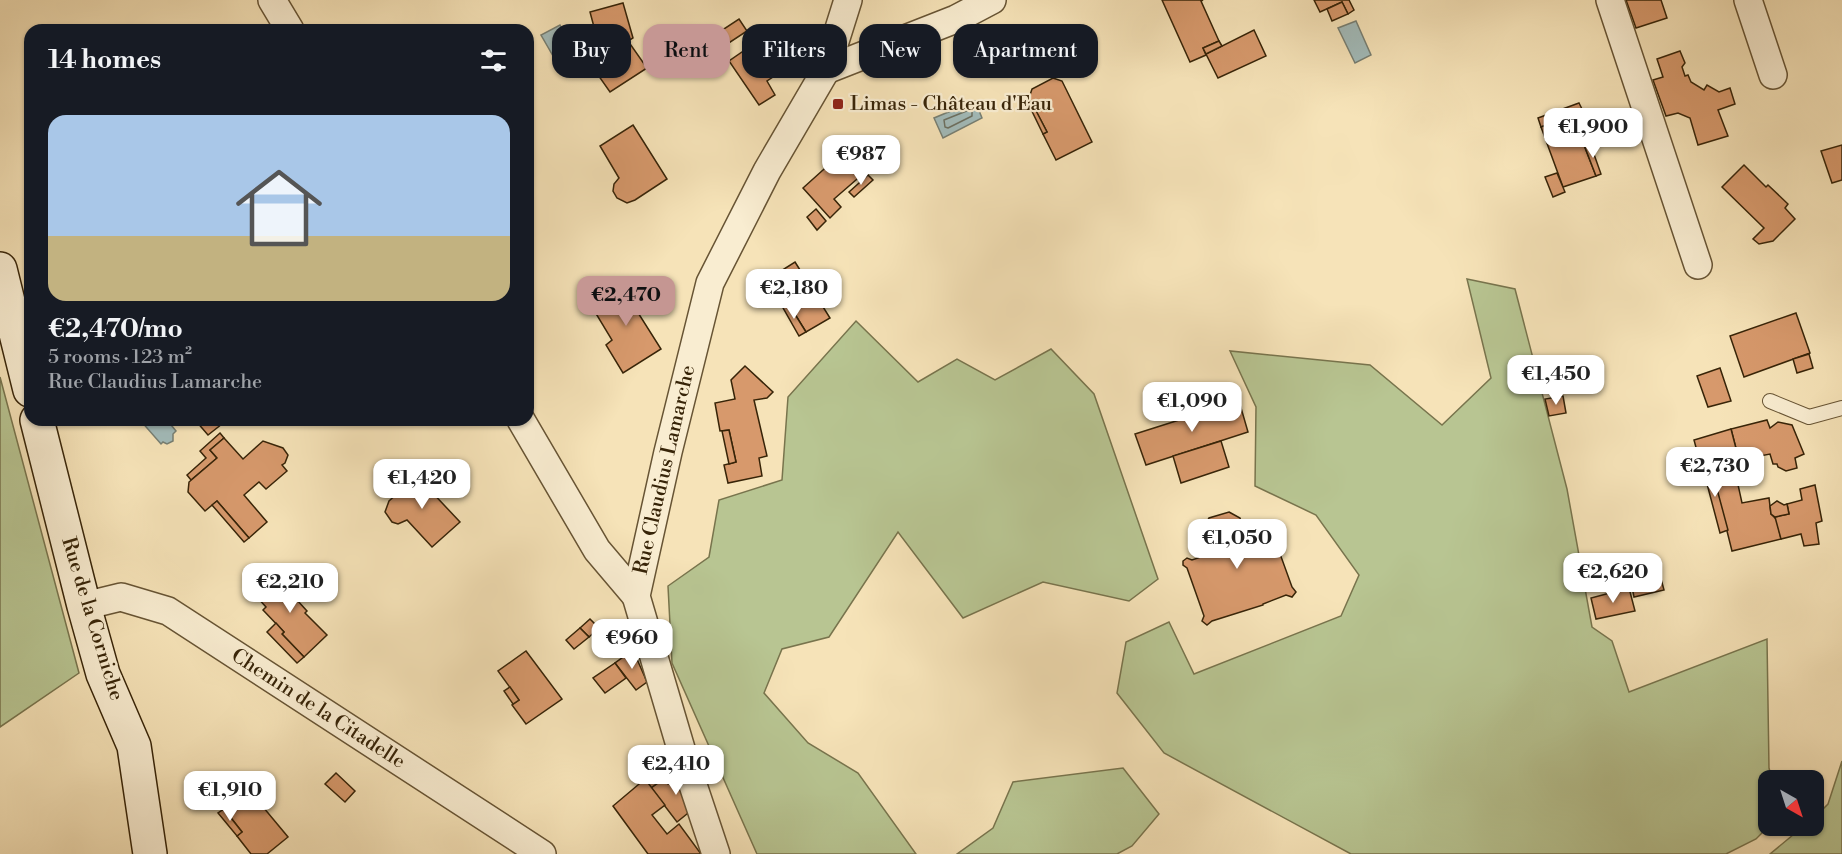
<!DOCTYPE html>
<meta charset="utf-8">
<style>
:root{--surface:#171b24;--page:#20242c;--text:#f1f3f6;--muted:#9ea1a6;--accent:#c59692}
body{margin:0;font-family:"Libre Bodoni",serif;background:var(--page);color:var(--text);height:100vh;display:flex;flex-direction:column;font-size:22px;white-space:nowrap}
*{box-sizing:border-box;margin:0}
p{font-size:20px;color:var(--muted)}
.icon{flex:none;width:33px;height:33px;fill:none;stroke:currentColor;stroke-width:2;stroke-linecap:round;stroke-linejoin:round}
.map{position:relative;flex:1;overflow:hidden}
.side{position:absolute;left:24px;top:24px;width:510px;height:402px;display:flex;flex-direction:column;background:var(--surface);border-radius:18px;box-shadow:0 2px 4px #0004}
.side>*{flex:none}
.banner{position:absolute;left:552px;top:24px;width:570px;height:54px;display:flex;gap:12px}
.needle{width:39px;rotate:141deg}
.tools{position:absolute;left:1758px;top:770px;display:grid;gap:12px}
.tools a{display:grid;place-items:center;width:66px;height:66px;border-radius:12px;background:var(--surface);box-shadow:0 2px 4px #0004;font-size:30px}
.price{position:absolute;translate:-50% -51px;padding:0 14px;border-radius:12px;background:#fff;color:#222;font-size:20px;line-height:39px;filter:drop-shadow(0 2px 3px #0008)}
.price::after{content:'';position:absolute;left:50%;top:36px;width:18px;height:14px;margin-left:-9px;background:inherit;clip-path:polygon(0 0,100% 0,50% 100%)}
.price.selected{background:var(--accent);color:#111}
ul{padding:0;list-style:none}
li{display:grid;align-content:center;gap:12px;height:318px;padding:0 24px}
li span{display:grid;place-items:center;height:186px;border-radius:18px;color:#555}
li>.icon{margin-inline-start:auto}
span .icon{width:108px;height:108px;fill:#fffc;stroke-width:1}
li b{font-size:26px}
h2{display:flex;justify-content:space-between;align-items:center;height:72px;padding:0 24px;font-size:26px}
.pill{padding:0 21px;border-radius:18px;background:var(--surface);box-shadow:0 2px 4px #0004;font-size:21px;line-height:54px}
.pill.selected{background:var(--accent);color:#111}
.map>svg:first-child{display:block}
.green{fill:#b8c592;stroke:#78744d;stroke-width:1.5}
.water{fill:#a2bbba;stroke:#777f73;stroke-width:1.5}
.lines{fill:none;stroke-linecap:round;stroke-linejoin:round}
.shore{stroke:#6c7061;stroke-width:1.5}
.building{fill:#d7996c;stroke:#372408;stroke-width:1.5}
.service-casing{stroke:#675434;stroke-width:16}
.minor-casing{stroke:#675434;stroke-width:30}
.secondary-casing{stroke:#372408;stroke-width:36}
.service{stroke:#f9edd1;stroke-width:14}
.minor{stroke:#f9edd1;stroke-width:27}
.secondary{stroke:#f9edd1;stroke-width:33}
.poi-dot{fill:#8f2418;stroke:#f9edd1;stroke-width:2}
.labels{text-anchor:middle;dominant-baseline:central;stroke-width:4.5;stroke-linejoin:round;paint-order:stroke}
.poi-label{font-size:20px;fill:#372408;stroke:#f9edd1;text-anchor:start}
.street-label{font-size:20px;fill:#372408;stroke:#f9edd1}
</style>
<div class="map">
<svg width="1842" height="854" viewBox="0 0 1842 854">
<rect width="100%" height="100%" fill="#f6e3b8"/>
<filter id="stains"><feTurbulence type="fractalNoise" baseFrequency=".00333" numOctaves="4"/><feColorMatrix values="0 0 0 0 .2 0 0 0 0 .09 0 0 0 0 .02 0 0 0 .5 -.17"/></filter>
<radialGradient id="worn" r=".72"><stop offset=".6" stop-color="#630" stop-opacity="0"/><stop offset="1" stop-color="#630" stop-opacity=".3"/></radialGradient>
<g class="green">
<polygon points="1467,279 1515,289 1567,489 1592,627 1612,641 1629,692 1767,639 1769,768 1772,780 1768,780 1770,825 1756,839 1726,854 1351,854 1164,753 1117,693 1126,642 1169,622 1194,674 1341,616 1359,575 1316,515 1255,486 1256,407 1230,351 1370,365 1442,425 1491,378"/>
<polygon points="856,321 918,382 957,359 995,380 1051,349 1094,394 1158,579 1129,601 1043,582 963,618 898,532 829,637 782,649 764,693 808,743 858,773 916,854 757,854 672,663 668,586 709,557 719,500 782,480 788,397"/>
<polygon points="0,377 79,673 0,727"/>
<polygon points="1842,761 1842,854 1770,854 1805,825 1814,825 1814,818 1828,804"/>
<polygon points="1123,768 1159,814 1132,846 1117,854 957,854 993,828 1013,782"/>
</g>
<g class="water">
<polygon points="1356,21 1371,55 1355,63 1338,28"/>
<polygon points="560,25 564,32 560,35 574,60 560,68 541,35"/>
<polygon points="975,101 982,118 943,138 934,118"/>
<polygon points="140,420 167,420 176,431 173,434 173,441 167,444 163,442 161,444"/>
</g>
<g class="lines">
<polygon class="shore" points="969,110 972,111 972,116 948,128 945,127 944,120"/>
</g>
<g class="building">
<polygon points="1162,0 1203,0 1201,1 1219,41 1203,48 1206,55 1190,62"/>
<polygon points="1314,0 1349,0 1354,10 1348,14 1342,2 1320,12"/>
<polygon points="1626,0 1661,0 1667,18 1636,28"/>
<polygon points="1342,2 1348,14 1332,21 1327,9"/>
<polygon points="623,3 633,38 628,41 647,68 610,92 591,65 602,57 590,12"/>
<polygon points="739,19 747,31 709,56 701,44"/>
<polygon points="1254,30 1266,56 1218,78 1206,54"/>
<polygon points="1219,41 1222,46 1206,54 1203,48"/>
<polygon points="755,43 776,75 767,81 775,95 759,105 729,61"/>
<polygon points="1680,51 1685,63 1682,67 1685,76 1688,75 1691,82 1704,90 1707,85 1719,92 1730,88 1735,104 1718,110 1728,136 1698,145 1690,118 1678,113 1666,116 1653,80 1663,77 1657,59"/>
<polygon points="1053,78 1062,81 1092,142 1056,160 1043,134 1047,132 1029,98 1032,89"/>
<polygon points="1031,101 1047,132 1043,134 1028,103"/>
<polygon points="1579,103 1584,113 1541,127 1538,118"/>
<polygon points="1584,112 1594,141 1584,145 1596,176 1563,187 1541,127"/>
<polygon points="633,125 667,179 635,200 627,203 617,198 613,191 614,184 619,178 600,146"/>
<polygon points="848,141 854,141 866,155 866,160 858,167 864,173 834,199 841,207 830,218 803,188 843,152 840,149"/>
<polygon points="1590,143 1601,174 1596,176 1584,145"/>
<polygon points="1842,145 1842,180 1832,183 1821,151"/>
<polygon points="1744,165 1766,187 1768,185 1788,204 1785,208 1795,219 1773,241 1759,244 1753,239 1764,228 1722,187"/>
<polygon points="1557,173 1565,192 1553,197 1545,177"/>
<polygon points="868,175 873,180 854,197 849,192"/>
<polygon points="816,209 826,221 817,230 807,217"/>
<polygon points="795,262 830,318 806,332 788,303 780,307 765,281"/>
<polygon points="634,281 646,301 635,308 661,349 623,373 606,345 612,340 592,307"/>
<polygon points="788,303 806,332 799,336 782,306"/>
<polygon points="1796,313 1810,353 1744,377 1730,336"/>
<polygon points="1809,354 1813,368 1797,373 1793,359"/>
<polygon points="745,366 773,392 767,398 754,400 767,456 759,458 762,476 728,483 724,465 736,462 729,430 720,431 715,403 735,399 731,380"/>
<polygon points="1720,368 1731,401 1708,407 1697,376"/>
<polygon points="1563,396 1566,413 1549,416 1545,399"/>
<polygon points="1239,401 1248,432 1146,465 1135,434"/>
<polygon points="197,420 218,420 222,424 208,435 196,421"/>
<polygon points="1767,420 1770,428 1778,422 1792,425 1804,454 1795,458 1797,468 1786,471 1778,467 1777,464 1773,464 1770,454 1739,460 1731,429"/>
<polygon points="1731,429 1739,460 1733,462 1742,503 1769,498 1771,514 1777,520 1781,539 1732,551 1710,463 1701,466 1694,440"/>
<polygon points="729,430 736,462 729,464 722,431"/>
<polygon points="220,433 224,438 210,450 217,458 191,480 187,475 206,458 200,451"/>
<polygon points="224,438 243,459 263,441 283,448 288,455 285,463 282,465 287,471 266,489 259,482 244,495 267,522 249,538 217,501 205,511 188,492 189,482 217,458 210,450"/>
<polygon points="1221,441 1229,467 1181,483 1173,456"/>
<polygon points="1710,463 1728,530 1720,533 1702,465"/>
<polygon points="423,471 435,484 429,489 460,522 432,547 407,520 398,524 392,522 385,512 389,501"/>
<polygon points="1815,485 1822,521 1816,523 1819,544 1804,546 1801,534 1781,539 1775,517 1789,514 1787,504 1802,500 1800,489"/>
<polygon points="217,501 249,538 244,542 212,505"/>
<polygon points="1777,501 1784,505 1787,504 1789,514 1775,517 1771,514 1770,506"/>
<polygon points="1229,512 1240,518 1246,536 1242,543 1267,535 1268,530 1276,531 1275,540 1292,587 1296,592 1292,597 1286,595 1263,604 1263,605 1212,621 1207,625 1202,621 1204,616 1187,568 1183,565 1183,561 1187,558 1192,560 1216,552 1209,549 1203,529 1209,518"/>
<polygon points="282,569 294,582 287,589 307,611 305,613 327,635 304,657 282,634 284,632 263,610 266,607 255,595"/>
<polygon points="1661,579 1664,590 1634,597 1632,587"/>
<polygon points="1629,588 1635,611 1596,619 1591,598"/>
<polygon points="590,619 599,628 589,637 580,628"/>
<polygon points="276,623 284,632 282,634 304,657 297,663 267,632"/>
<polygon points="580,628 589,637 574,649 566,640"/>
<polygon points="633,650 647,682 636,690 615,663"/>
<polygon points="526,651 562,699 526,724 512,705 519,700 498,671"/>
<polygon points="615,663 626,678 605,693 593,678"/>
<polygon points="510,687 519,700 513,704 504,691"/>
<polygon points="684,772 698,805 677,822 651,788 664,779 668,784"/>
<polygon points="336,773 355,791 345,802 325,784"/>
<polygon points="654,774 660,781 651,788 646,780"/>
<polygon points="645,779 665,805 652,815 667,834 679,824 701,854 648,854 613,806"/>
<polygon points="248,789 288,837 267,854 251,854 237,836 242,832 224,809"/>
<polygon points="224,809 242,832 237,836 218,813"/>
</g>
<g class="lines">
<defs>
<polyline id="service" points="1770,401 1809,417 1842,408"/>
<g id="minor">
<polyline points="272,0 290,30"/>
<polyline points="1610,0 1698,265"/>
<polyline points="1748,0 1773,75"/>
<polyline points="826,70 956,19 992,0"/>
<polyline points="521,420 597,550 636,596"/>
<polyline points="84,606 121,597 168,611 542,854"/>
<polyline points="716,854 682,752 636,596 668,452 710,283 767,171 826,70 848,0"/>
</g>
<g id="secondary">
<polyline points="0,269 30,390"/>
<polyline points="37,420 84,606 103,674 134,746 150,854"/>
</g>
</defs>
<use href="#service" class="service-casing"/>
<use href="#minor" class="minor-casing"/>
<use href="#secondary" class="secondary-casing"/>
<use href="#service" class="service"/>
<use href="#minor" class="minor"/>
<use href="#secondary" class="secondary"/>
</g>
<rect class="poi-dot" x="832" y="98" width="12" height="12" rx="3"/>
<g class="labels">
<g class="poi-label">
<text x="850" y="104">Limas - Château d'Eau</text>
</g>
<g class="street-label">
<text transform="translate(665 470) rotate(-77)">Rue Claudius Lamarche</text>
<text transform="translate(92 619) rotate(73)">Rue de la Corniche</text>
<text transform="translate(318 709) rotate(33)">Chemin de la Citadelle</text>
</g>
</g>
<rect width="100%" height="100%" filter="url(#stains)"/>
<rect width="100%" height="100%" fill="url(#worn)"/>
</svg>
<div class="tools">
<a><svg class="needle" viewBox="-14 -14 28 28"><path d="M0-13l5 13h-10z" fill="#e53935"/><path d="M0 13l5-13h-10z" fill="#9ea1a6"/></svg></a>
</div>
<b class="price" style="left:1593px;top:159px">€1,900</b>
<b class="price" style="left:861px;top:186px">€987</b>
<b class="price" style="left:794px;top:320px">€2,180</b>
<b class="price selected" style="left:626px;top:327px">€2,470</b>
<b class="price" style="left:1556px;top:406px">€1,450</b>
<b class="price" style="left:1192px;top:433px">€1,090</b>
<b class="price" style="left:1715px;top:498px">€2,730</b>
<b class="price" style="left:422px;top:510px">€1,420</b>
<b class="price" style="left:1237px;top:570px">€1,050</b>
<b class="price" style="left:1613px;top:604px">€2,620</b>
<b class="price" style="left:290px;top:614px">€2,210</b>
<b class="price" style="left:632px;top:670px">€960</b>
<b class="price" style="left:676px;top:796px">€2,410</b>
<b class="price" style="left:230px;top:822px">€1,910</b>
<div class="banner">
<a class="pill">Buy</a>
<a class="pill selected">Rent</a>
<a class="pill">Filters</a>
<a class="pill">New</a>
<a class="pill">Apartment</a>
</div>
<section class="side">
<h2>14 homes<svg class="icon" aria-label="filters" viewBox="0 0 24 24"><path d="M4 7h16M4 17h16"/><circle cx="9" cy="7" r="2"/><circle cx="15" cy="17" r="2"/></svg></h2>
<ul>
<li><span style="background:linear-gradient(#a9c7e8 65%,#c2b280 0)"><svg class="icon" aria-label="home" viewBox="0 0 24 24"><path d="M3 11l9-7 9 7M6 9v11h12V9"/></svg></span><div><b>€2,470/mo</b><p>5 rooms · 123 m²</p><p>Rue Claudius Lamarche</p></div></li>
</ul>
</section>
</div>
